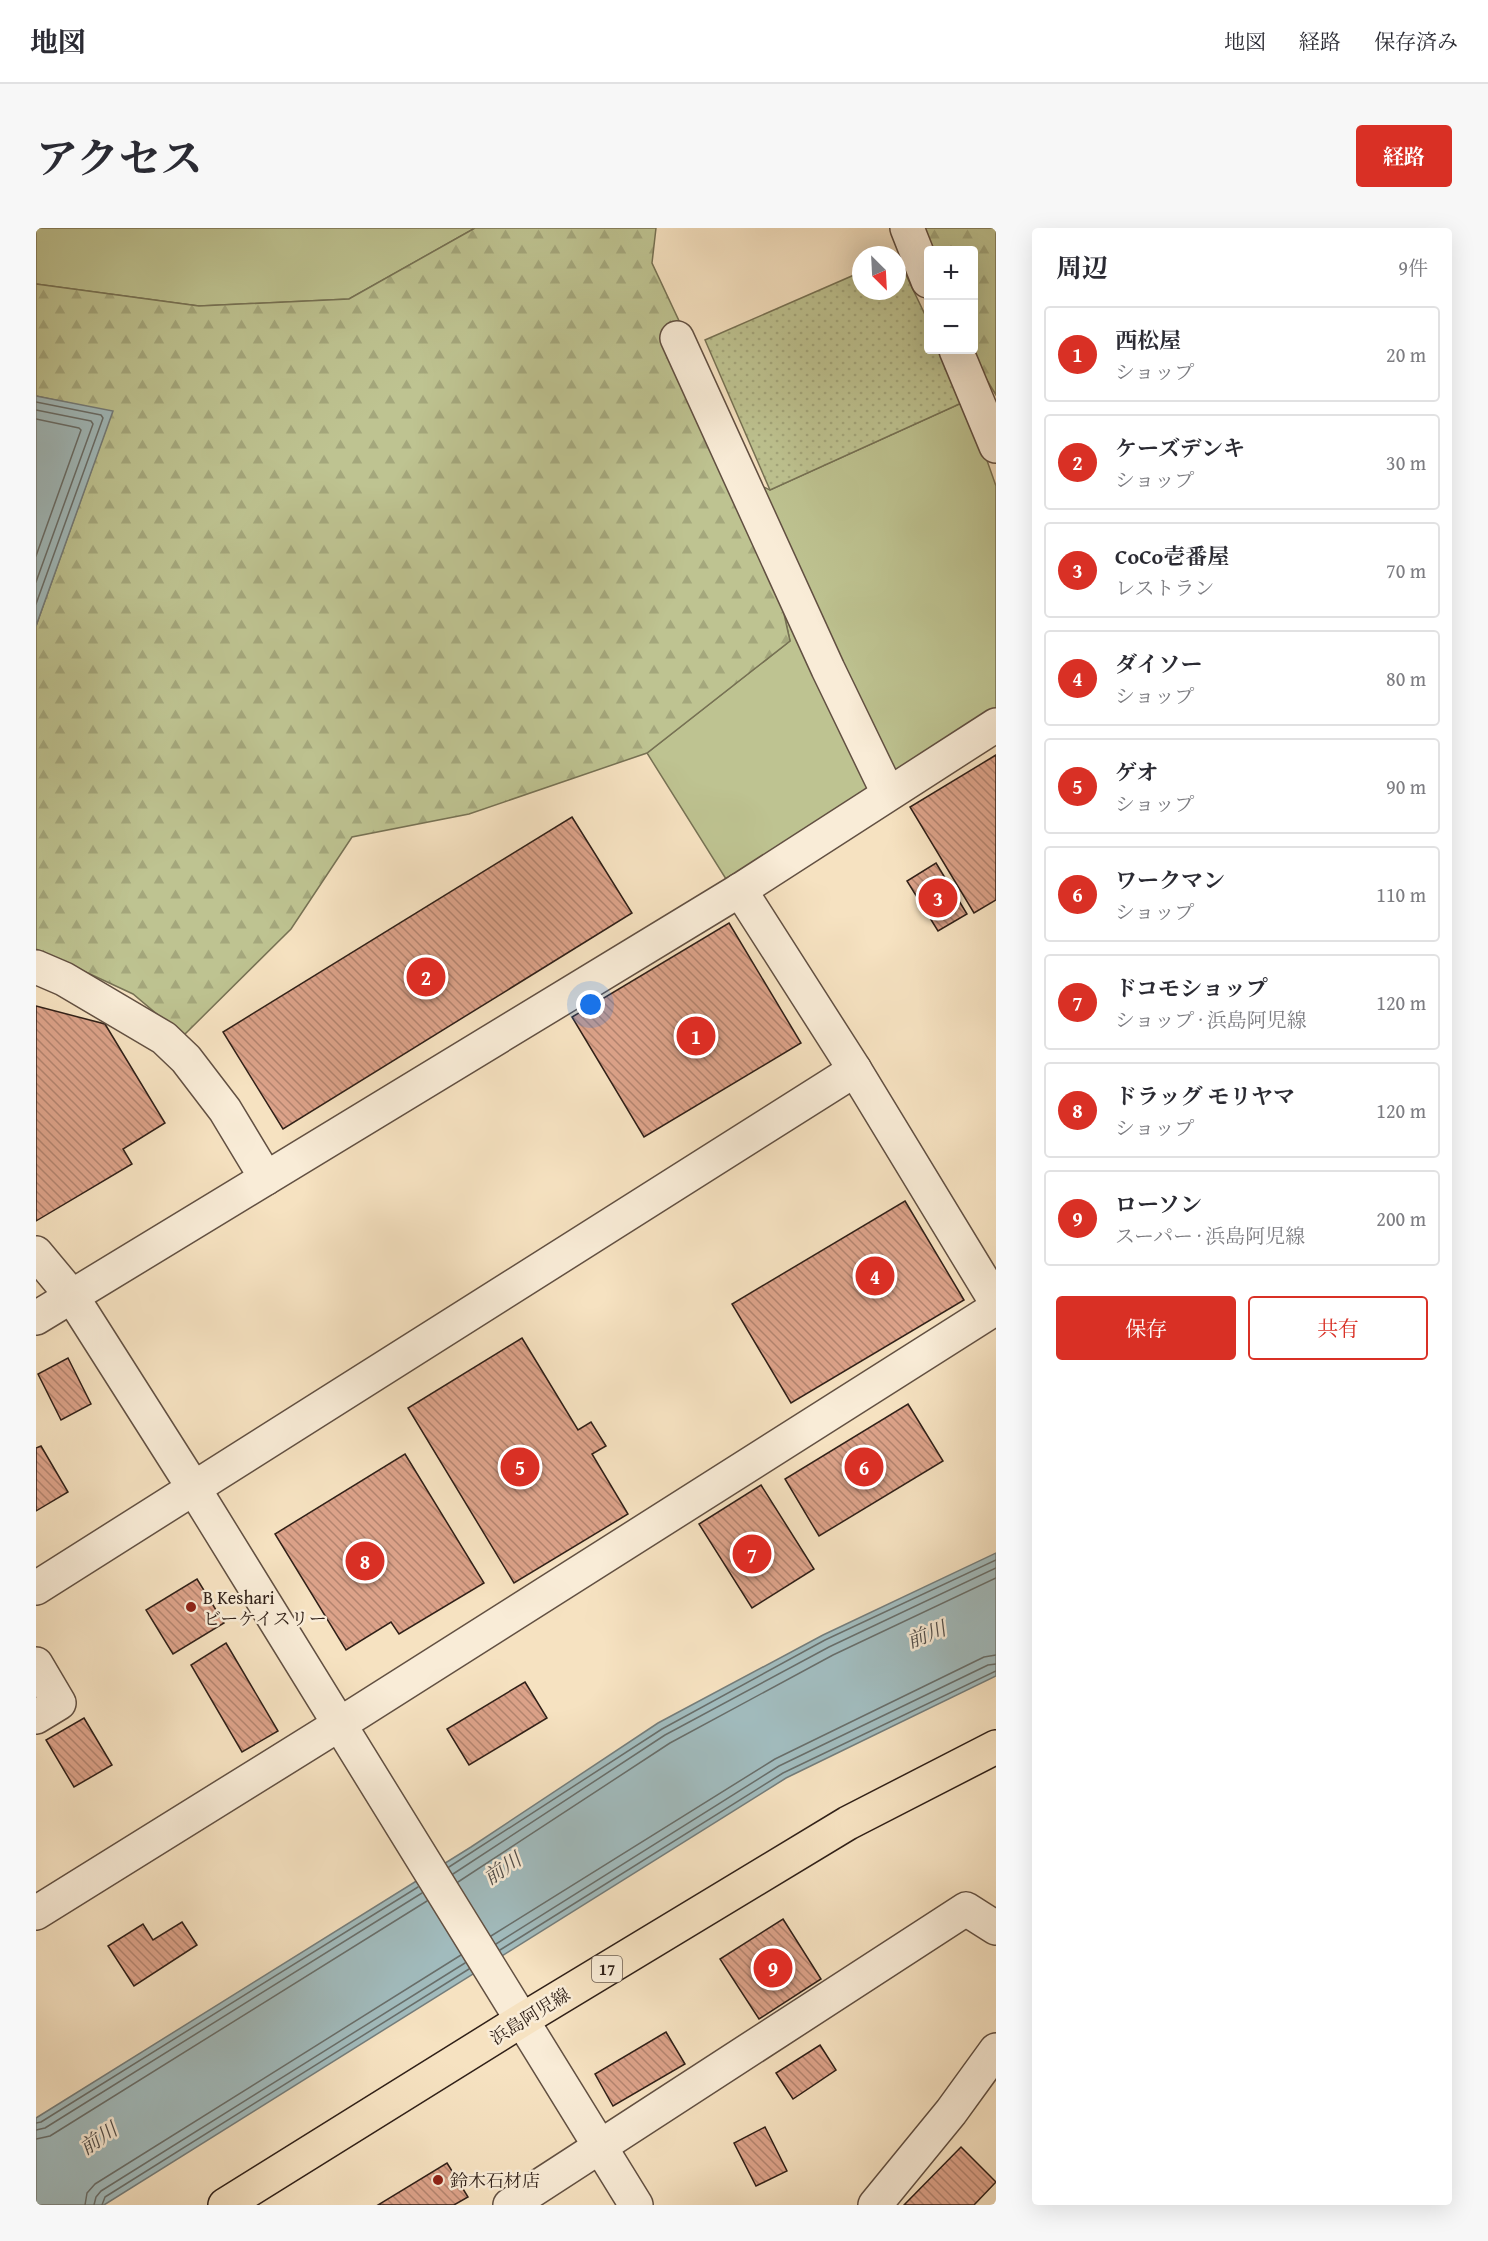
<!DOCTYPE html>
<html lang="ja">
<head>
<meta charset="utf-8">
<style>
  body { margin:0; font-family:"Gentium Book Plus","Noto Serif JP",serif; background:#f7f7f7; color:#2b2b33 }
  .controls { position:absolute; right:18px; top:18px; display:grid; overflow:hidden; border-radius:6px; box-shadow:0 6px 24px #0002 }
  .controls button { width:54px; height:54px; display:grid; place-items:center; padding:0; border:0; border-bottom:2px solid #e1e1e2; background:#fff; color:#2b2b33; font:30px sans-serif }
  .compass { position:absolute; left:816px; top:18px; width:54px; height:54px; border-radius:50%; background:#fff; box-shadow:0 6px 24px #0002; rotate:156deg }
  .you { position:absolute; left:555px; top:777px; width:21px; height:21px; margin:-15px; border:4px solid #fff; border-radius:50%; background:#1a73e8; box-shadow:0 0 0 9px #1a73e833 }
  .badge { display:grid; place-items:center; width:39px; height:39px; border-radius:50%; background:#d93025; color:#fff; font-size:20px; font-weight:700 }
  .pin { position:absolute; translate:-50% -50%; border:3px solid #fff; box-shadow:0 2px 6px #0006 }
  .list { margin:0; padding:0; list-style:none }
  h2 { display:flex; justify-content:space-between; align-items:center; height:78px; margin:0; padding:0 24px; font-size:26px }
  h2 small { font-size:20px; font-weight:400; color:#7c7c81 }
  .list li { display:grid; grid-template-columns:39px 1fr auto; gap:18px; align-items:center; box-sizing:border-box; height:96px; margin:0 12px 12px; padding:0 12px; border:2px solid #e1e1e2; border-radius:6px }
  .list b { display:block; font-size:22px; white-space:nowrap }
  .list p { margin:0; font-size:20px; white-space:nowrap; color:#7c7c81 }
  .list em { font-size:20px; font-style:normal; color:#7c7c81 }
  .actions { display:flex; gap:12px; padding:18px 24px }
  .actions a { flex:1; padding:14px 0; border:2px solid #d93025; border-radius:6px; text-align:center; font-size:21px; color:#d93025 }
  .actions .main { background:#d93025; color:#fff }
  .map { position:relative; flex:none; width:960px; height:1977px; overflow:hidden; border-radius:6px }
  header { display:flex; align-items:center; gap:36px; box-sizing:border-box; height:84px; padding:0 30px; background:#fff; border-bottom:2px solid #e1e1e2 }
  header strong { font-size:28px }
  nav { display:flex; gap:33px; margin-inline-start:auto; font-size:21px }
  .intro { display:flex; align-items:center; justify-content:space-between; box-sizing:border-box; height:144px; padding:0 36px }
  h1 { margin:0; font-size:42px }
  .button { padding:15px 27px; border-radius:6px; background:#d93025; color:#fff; font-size:21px; font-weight:700 }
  main { display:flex; gap:36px; padding:0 36px }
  aside { flex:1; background:#fff; border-radius:6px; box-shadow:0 6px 24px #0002 }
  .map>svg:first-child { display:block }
</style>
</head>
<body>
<header>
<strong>地図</strong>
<nav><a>地図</a><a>経路</a><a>保存済み</a></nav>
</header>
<div class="intro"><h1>アクセス</h1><a class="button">経路</a></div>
<main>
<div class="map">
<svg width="960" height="1977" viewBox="0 0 960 1977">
  <defs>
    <pattern id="forest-firs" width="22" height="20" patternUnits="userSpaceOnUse" patternTransform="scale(1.5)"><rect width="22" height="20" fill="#bec391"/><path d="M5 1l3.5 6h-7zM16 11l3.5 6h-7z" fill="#a4a77c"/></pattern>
    <pattern id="park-dots" width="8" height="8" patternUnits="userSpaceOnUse" patternTransform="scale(1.5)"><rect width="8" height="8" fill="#bec391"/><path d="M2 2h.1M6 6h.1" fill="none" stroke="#a4a77c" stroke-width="1.8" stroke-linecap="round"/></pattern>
    <pattern id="building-back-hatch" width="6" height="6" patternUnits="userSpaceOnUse" patternTransform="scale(1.5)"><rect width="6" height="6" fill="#dca289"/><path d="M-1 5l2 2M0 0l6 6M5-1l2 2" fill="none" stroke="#b3846f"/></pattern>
  </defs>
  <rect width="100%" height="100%" fill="#f6e2c1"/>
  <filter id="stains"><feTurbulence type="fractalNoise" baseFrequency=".00333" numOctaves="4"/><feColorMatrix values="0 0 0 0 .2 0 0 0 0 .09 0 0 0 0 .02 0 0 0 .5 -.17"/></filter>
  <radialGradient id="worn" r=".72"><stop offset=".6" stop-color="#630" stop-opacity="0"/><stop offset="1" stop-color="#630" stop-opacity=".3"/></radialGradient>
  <!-- grass -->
  <g fill="#bec391" stroke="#777254" stroke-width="1.5">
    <polygon points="0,0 439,0 313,71 163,78 0,56"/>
    <polygon points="930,173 960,258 960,489 690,651 611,525 754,413 719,255 734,262"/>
  </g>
  <!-- forest -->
  <g fill="url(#forest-firs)" stroke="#777254" stroke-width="1.5">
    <polygon points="439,0 620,0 616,35 719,255 754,413 611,525 433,586 316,609 255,701 147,808 97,766 0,721 0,398 76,184 0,168 0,56 163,78 313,71"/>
    <polygon points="888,0 960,0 960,167 935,126 938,122 938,22 896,22"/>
  </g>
  <!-- park -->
  <polygon fill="url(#park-dots)" stroke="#777254" stroke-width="1.5" points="861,28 892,93 892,122 906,122 930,173 734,262 669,112 825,44 825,63 861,63"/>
  <!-- water -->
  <g fill="#a1bbbd" stroke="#747d7b" stroke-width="1.5">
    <polygon points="0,168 77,183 0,398"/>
    <polygon points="960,1325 960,1448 750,1550 68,1977 0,1977 0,1890 435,1619 622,1495 787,1407"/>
  </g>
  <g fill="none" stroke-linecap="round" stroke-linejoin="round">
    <!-- shore -->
    <g stroke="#686e6a" stroke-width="1.5">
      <polyline points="0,174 65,187 67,190 0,376"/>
      <polyline points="0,182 55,193 57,196 0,354"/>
      <polyline points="0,191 43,200 45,202 0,328"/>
      <polyline points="413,1639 626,1501 789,1412 960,1332"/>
      <polyline points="417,1646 629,1507 793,1419 960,1340"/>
      <polyline points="422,1654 634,1515 797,1427 960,1350"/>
      <polyline points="455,1708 739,1531 948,1429 960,1427"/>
      <polyline points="460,1716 743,1538 952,1437 960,1436"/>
      <polyline points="464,1722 747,1545 960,1443"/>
      <polyline points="0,1895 5,1894 382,1659"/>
      <polyline points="0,1902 9,1900 386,1665"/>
      <polyline points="0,1911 14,1908 391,1673"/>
      <polyline points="49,1977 51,1965 59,1956 425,1727"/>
      <polyline points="58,1977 60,1969 65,1963 429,1735"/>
      <polyline points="66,1977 69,1969 433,1741"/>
    </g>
  </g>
  <!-- building -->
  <g fill="url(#building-back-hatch)" stroke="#302018" stroke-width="1.5">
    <polygon points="960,527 960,672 938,685 874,579"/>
    <polygon points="536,589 596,685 247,901 187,804"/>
    <polygon points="900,635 931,686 902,703 871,653"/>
    <polygon points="693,695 765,815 608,909 536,789"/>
    <polygon points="0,778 69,796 129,895 87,921 96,936 0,993"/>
    <polygon points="869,973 928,1072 755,1175 696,1076"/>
    <polygon points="486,1110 542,1202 555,1194 570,1218 556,1226 592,1286 478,1355 372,1180"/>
    <polygon points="32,1130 55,1176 25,1192 2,1146"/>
    <polygon points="872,1176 907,1233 783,1308 749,1251"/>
    <polygon points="5,1218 32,1264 0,1283 0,1220"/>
    <polygon points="369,1226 448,1355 363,1406 355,1394 310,1422 239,1306"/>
    <polygon points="725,1257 778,1341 716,1380 663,1296"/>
    <polygon points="161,1351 188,1395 137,1426 110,1382"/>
    <polygon points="190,1415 242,1503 206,1524 155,1437"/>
    <polygon points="489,1454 511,1490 433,1537 411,1501"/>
    <polygon points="48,1490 76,1537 38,1559 10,1512"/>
    <polygon points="747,1691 785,1751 723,1791 684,1731"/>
    <polygon points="146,1694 161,1717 98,1758 72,1718 107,1696 117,1712"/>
    <polygon points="630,1804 649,1836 577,1878 559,1846"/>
    <polygon points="784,1817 800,1842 757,1871 740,1845"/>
    <polygon points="729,1899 751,1943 720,1958 698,1915"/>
    <polygon points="925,1919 960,1954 938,1977 868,1977"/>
    <polygon points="411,1935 432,1969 418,1977 342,1977"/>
  </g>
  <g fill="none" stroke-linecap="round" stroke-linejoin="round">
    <!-- minor casing -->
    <g stroke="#625042" stroke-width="36">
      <g id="minor">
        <polyline points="871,0 892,53"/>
        <polyline points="641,110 792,441 852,565"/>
        <polyline points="920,122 960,218"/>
        <polyline points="704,662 819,842 960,1074"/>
        <polyline points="0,739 28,751 128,810 150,831 189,882 230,950"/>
        <polyline points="0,1025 35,1067 157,1259 600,1977"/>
        <polyline points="0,1090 704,662 960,497"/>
        <polyline points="0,1360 819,842"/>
        <polyline points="0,1436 23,1475 0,1489"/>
        <polyline points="0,1685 323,1484 960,1080"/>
        <polyline points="474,1977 930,1681 960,1700"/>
        <polyline points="839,1977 915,1884 960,1822"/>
      </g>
    </g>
    <!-- major casing -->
    <g stroke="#302018" stroke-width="36">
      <polyline id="major" points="189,1977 486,1792 812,1595 960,1519"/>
    </g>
    <!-- minor -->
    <use href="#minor" stroke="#f9ecd7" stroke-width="33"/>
    <!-- major -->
    <use href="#major" stroke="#f6e2c1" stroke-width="33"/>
  </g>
  <!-- markers -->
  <g fill="#8f2418" stroke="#f9ecd7" stroke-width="2">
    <circle cx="155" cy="1379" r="6"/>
    <circle cx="402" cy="1952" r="6"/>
  </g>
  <g text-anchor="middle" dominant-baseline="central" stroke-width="5" stroke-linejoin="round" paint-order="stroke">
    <!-- shield labels -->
    <rect fill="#f9ecd7" stroke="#6c5d51" stroke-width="1.5" x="556" y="1728" width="30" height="26" rx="4.5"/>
    <g font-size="16" font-weight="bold" fill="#302018">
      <text x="571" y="1741">17</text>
    </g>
    <!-- poi labels -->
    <g font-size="18" fill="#302018" stroke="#f9ecd7" text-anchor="start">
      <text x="167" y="1369">B Keshari<tspan x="167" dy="21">ビーケイスリー</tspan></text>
      <text x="414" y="1952">鈴木石材店</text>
    </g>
    <!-- street labels -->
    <g font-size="18" fill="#302018" stroke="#f9ecd7">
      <text transform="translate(494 1788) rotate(-32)">浜島阿児線</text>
    </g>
    <!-- water labels -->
    <g font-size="20" font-style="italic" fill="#524e4a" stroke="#f9ecd7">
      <text transform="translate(890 1406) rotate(-21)">前川</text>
      <text transform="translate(466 1640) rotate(-34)">前川</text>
      <text transform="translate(62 1910) rotate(-34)">前川</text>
    </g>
  </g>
  <rect width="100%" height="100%" filter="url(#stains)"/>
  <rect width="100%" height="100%" fill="url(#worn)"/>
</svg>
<div class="controls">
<button>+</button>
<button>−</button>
</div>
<svg class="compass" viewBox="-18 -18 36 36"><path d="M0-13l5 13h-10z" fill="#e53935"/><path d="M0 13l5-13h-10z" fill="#7c7c81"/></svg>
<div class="you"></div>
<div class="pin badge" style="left:660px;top:808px">1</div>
<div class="pin badge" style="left:390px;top:749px">2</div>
<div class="pin badge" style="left:902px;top:670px">3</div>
<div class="pin badge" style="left:839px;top:1048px">4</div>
<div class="pin badge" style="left:484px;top:1239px">5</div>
<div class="pin badge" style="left:828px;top:1239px">6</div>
<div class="pin badge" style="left:716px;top:1326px">7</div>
<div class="pin badge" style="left:329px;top:1333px">8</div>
<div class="pin badge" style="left:737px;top:1740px">9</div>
</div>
<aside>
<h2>周辺<small>9件</small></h2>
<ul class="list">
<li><span class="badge">1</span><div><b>西松屋</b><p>ショップ</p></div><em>20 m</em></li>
<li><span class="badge">2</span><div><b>ケーズデンキ</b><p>ショップ</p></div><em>30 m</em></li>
<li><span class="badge">3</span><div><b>CoCo壱番屋</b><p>レストラン</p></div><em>70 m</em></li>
<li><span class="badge">4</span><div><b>ダイソー</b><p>ショップ</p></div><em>80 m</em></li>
<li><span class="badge">5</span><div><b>ゲオ</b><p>ショップ</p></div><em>90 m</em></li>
<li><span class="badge">6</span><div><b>ワークマン</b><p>ショップ</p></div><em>110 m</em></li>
<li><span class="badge">7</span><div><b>ドコモショップ</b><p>ショップ · 浜島阿児線</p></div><em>120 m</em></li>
<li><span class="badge">8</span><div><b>ドラッグ モリヤマ</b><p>ショップ</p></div><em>120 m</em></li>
<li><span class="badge">9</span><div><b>ローソン</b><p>スーパー · 浜島阿児線</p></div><em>200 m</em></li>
</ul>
<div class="actions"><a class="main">保存</a><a>共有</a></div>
</aside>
</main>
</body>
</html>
